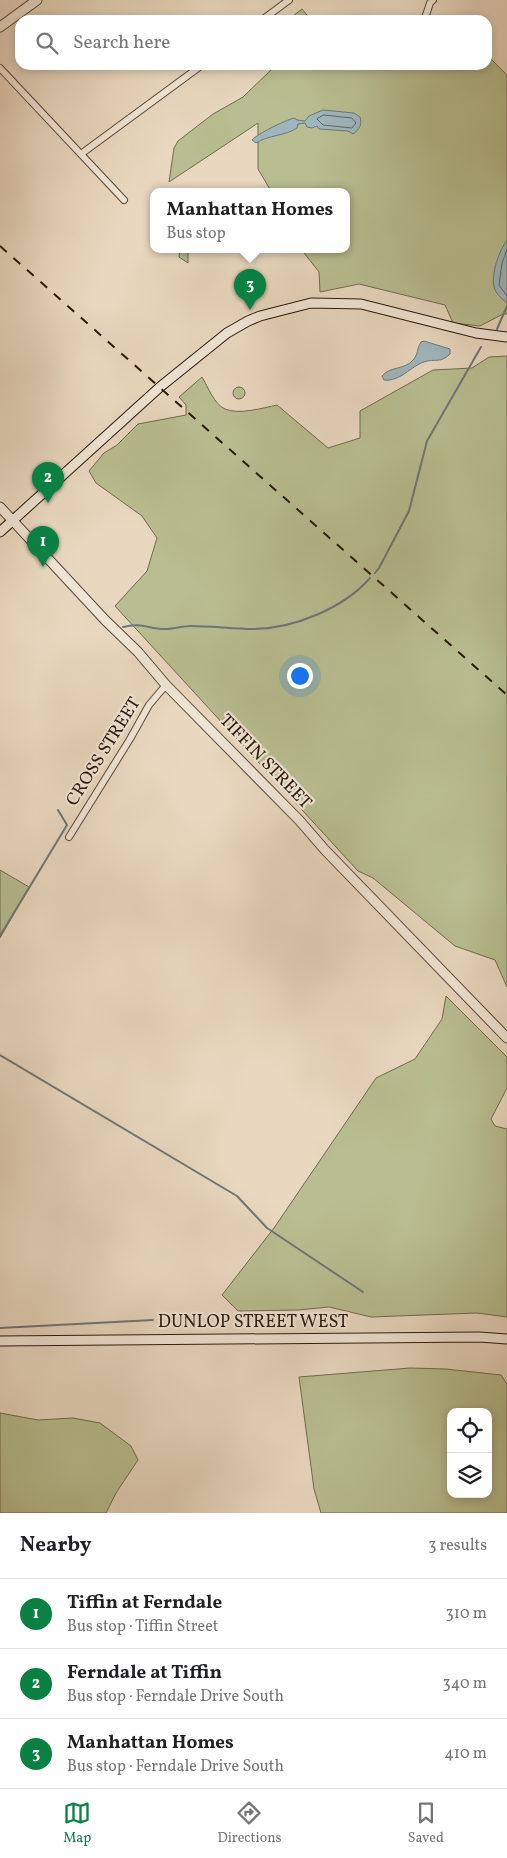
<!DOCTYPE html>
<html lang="en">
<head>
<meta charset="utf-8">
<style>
  body { margin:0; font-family:Vollkorn,serif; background:#f2f2f2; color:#202124 }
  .controls { position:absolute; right:15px; bottom:15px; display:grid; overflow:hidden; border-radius:10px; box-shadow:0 2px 8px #0003 }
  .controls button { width:45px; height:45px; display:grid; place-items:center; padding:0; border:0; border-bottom:1px solid #e0e0e0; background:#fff; color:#202124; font:25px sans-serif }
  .you { position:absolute; left:299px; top:675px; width:18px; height:18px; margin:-12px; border:4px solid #fff; border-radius:50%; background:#1a73e8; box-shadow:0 0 0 8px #1a73e833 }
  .badge { display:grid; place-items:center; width:32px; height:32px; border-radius:50%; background:#0b8043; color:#fff; font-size:16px; font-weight:700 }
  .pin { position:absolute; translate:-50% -41px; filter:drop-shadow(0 1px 2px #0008) }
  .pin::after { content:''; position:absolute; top:26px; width:18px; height:15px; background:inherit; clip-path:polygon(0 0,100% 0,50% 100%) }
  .popup { position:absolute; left:150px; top:188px; width:200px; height:65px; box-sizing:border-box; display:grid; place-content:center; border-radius:10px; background:#fff; filter:drop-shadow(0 1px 4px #0005); font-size:16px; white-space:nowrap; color:#757577 }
  .popup b { font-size:19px; color:#202124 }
  .popup::after { content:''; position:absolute; left:50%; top:100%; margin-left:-10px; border:10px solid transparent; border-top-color:#fff }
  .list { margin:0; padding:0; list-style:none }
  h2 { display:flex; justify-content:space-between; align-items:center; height:65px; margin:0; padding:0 20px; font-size:21px }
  h2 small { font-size:16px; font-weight:400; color:#757577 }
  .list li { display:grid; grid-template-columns:32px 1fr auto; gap:15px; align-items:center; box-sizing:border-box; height:70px; padding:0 20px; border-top:1px solid #e0e0e0 }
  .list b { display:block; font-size:19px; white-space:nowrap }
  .list p { margin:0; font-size:16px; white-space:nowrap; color:#757577 }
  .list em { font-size:16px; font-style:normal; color:#757577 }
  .icon { flex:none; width:28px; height:28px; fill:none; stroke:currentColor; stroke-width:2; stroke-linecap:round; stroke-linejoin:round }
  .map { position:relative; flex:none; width:507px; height:1513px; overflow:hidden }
  .search { position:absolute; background:#fff; box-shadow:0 2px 8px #0003; left:15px; right:15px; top:15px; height:55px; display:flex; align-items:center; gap:12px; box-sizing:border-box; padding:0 18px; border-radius:15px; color:#757577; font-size:19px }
  .sheet { height:275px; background:#fff }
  nav { display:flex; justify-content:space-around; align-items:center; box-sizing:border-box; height:70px; border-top:1px solid #e0e0e0; background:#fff; font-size:14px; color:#757577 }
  nav a { display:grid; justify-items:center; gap:2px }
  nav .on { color:#0b8043 }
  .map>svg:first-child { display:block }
</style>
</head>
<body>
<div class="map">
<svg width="507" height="1513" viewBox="0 0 507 1513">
  <rect width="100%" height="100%" fill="#e9d8c0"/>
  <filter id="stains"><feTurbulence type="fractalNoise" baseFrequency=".004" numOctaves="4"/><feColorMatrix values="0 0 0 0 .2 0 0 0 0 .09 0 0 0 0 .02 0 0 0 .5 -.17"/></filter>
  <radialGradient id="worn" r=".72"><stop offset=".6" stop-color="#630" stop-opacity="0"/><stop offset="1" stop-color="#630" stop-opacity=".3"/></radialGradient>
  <!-- green -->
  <g fill="#b8be91" stroke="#706a4e" fill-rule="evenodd">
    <polygon points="302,9 311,20 288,20"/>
    <polygon points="487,55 507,75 507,314 503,314 480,326 453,323 445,305 359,284 320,292 319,272 301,249 346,249 346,191 271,191 258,169 258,123 169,182 174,148 178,141 213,114 243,97 273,68 270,65 487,65"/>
    <polygon points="180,249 188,249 188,263 179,257"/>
    <path d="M 507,356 L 507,987 L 495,960 L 455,946 L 373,878 L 358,871 L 115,606 L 147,571 L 157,538 L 142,516 L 96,483 L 89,471 L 104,453 L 117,445 L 138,424 L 186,415 L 186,405 L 179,397 L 202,377 C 208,387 214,404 225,409 C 239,415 263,408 277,405 L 328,448 L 360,438 L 360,411 L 433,370 L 472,368 L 489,357 Z"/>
    <circle cx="239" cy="393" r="6"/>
    <polygon points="0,870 29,887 0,938"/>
    <polygon points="446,996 507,1057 507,1088 491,1119 495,1126 507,1129 507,1317 477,1313 371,1317 329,1307 298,1310 238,1311 222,1295 274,1228 376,1078 415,1059 442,1019"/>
    <path d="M 410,1368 L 446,1369 L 501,1375 L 507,1384 L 507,1513 L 321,1513 L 314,1489 L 299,1377 ZM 451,1412 L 488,1412 L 488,1494 L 451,1494 Z"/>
    <polygon points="0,1413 38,1420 73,1418 100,1423 131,1446 138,1460 116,1493 106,1513 0,1513"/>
  </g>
  <!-- water -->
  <g fill="#9eb6be" stroke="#6e7677">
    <path d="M 323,110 L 354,113 L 360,117 C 362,125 360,129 353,134 L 348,131 L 319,129 L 317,126 L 312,128 L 307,127 L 305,123 L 298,124 L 297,128 C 285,136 268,135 256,143 L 252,140 C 257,134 286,120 294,118 L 297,120 L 305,121 L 309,116 Z"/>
    <path d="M 507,240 L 507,303 C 502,299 496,294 494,287 C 491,273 499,251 507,240 Z"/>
    <path d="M 424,341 L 450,349 L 450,354 C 440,364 435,358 424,362 C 411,366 400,382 384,380 L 382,376 C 390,366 405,370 413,360 C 418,355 417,348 421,342 Z"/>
  </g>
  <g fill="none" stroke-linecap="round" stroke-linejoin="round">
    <!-- shore -->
    <g stroke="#626665" stroke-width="1">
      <polygon points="324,115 352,118 356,123 352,128 323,125 317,119"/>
      <polyline points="507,249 502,263 499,285 507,296"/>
    </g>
    <!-- stream -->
    <g stroke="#6e7677" stroke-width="2">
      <polyline points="497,329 507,306"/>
      <polyline points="375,573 379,568 409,511 427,441 481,347"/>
      <path d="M 123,627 C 142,622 148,629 165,629 C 174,629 182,626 191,626 C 212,626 233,629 253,629 C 293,629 344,608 370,578"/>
      <polyline points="0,936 67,825 58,810"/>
      <polyline points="0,1055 237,1196 267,1228 363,1292"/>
      <polyline points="0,1328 153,1320"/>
    </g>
    <!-- minor casing -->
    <g stroke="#584739" stroke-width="8">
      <g id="minor">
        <polyline points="426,15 430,3 433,0"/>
        <polyline points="262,20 289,0"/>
        <polyline points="0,68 124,200"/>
        <polyline points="81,154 202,65"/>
        <polyline points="69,837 130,739 149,705 166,685"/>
      </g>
    </g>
    <!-- tertiary casing -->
    <g stroke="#584739" stroke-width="11">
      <g id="tertiary">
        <polyline points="0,27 37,0"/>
        <polyline points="0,507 105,620 138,652 166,685 299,820 325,850 507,1038"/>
      </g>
    </g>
    <!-- secondary casing -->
    <g stroke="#27170c" stroke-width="11">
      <g id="secondary">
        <polyline points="0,532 160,387 227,333 248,321 260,316 311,303 361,304 476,333 507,337"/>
        <polyline points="0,1341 479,1337 507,1339"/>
      </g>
    </g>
    <!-- minor -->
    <use href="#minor" stroke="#f1e6d6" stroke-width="6"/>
    <!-- tertiary -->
    <use href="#tertiary" stroke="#f1e6d6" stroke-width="9"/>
    <!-- secondary -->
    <use href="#secondary" stroke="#f1e6d6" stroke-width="9"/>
    <!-- rail -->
    <polyline stroke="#27170c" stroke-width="2" stroke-dasharray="9 9" stroke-linecap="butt" points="0,246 507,695"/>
  </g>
  <g text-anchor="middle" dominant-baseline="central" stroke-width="4.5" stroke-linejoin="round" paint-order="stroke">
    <!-- street labels -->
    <g font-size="18" fill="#27170c" stroke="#f1e6d6">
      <text transform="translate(104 752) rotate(-58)">CROSS STREET</text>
      <text transform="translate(265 762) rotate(46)">TIFFIN STREET</text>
      <text x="253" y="1322">DUNLOP STREET WEST</text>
    </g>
  </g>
  <rect width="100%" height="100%" filter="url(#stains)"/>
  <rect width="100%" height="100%" fill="url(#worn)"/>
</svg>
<div class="controls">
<button><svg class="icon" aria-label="locate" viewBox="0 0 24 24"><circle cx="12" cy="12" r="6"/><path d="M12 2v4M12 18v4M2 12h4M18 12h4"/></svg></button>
<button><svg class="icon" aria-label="layers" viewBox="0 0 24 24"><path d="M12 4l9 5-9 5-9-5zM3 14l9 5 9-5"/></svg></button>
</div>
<div class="you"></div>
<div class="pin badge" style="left:43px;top:567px">1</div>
<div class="pin badge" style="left:48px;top:503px">2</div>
<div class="pin badge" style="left:250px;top:310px">3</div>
<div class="popup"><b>Manhattan Homes</b>Bus stop</div>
<div class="search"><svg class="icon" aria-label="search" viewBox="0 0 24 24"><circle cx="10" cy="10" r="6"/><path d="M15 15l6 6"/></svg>Search here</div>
</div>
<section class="sheet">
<h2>Nearby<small>3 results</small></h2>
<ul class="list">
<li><span class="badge">1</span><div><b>Tiffin at Ferndale</b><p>Bus stop · Tiffin Street</p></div><em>310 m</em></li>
<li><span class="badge">2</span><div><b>Ferndale at Tiffin</b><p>Bus stop · Ferndale Drive South</p></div><em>340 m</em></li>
<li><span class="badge">3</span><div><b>Manhattan Homes</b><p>Bus stop · Ferndale Drive South</p></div><em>410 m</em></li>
</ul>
</section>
<nav>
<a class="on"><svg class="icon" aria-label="map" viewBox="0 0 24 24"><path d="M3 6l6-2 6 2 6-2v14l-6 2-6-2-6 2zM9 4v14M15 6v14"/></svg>Map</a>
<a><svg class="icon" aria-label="directions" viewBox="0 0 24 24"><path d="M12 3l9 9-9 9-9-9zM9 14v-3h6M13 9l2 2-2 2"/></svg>Directions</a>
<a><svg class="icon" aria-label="saved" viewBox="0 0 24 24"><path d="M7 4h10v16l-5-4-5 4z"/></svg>Saved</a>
</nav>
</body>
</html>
